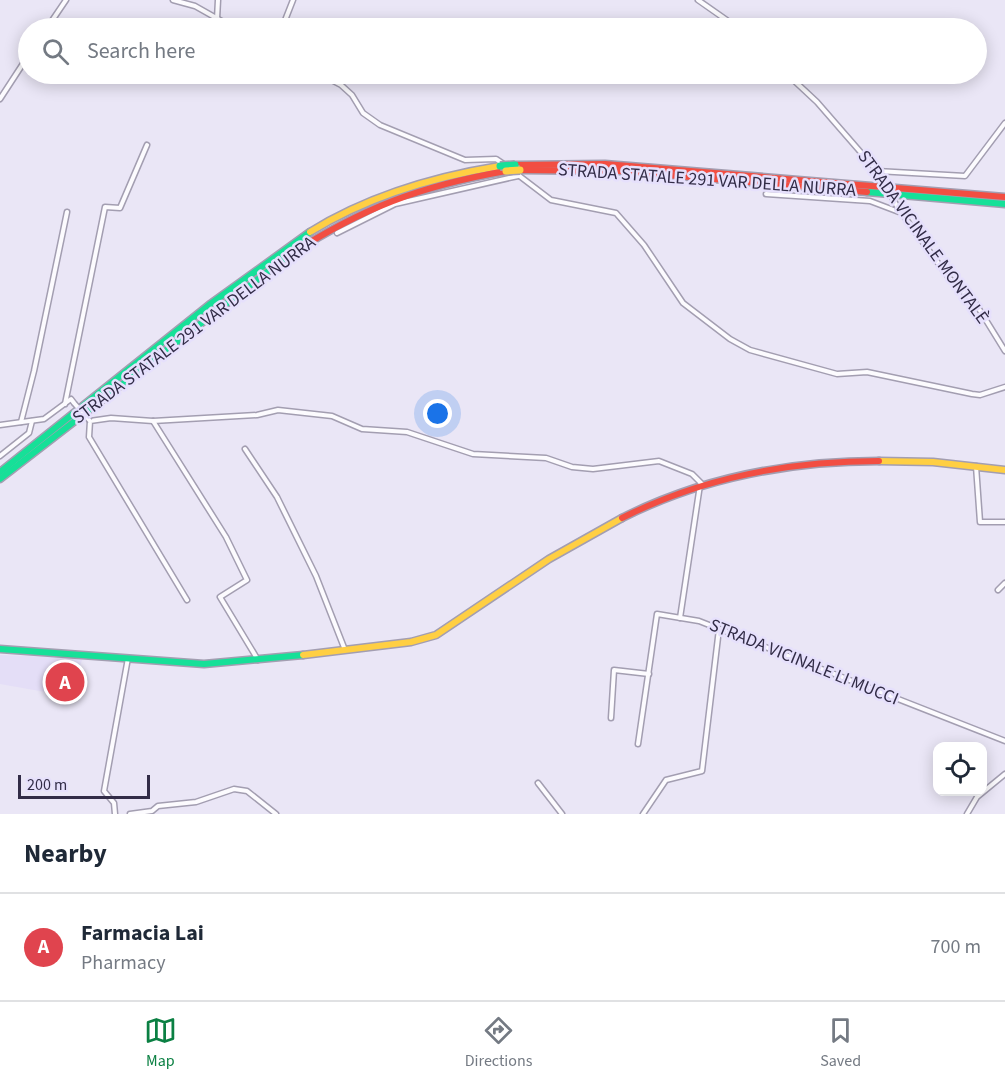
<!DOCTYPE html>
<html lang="en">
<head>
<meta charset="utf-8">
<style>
  body { margin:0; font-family:"Source Sans 3",sans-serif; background:#f6f6f7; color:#1f2937 }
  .controls { position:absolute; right:18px; bottom:18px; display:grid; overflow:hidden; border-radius:12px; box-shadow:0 3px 15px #0003 }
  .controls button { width:54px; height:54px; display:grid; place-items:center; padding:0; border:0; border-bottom:2px solid #e0e1e3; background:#fff; color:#1f2937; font:30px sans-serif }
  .scale { position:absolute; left:18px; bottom:15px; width:132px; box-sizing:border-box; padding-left:6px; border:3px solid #322c47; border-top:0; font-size:16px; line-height:21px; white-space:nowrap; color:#322c47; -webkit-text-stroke:4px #e6e0fc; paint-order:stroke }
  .you { position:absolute; left:438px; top:414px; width:21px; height:21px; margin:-15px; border:4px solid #fff; border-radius:50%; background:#1a73e8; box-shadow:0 0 0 9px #1a73e833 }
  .badge { display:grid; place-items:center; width:39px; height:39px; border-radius:50%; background:#0b8043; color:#fff; font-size:20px; font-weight:700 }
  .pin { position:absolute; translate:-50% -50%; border:3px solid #fff; box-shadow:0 2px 6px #0006 }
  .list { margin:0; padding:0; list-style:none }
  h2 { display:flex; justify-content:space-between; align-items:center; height:78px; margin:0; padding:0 24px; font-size:26px }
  h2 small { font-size:20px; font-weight:400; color:#747a83 }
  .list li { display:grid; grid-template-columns:39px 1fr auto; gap:18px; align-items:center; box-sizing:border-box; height:108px; padding:0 24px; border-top:2px solid #e0e1e3 }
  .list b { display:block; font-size:22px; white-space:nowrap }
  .list p { margin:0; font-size:20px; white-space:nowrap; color:#747a83 }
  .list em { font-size:20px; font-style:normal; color:#747a83 }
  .icon { flex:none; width:33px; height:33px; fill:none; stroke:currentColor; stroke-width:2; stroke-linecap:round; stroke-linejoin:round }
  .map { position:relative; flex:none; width:1005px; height:814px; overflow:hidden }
  .search { position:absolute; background:#fff; box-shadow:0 3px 15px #0003; left:18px; right:18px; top:18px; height:66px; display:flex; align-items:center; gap:15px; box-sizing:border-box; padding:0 21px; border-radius:33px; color:#747a83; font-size:22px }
  .sheet { height:186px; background:#fff }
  nav { display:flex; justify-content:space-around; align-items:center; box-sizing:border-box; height:84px; border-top:2px solid #e0e1e3; background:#fff; font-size:16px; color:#747a83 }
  nav a { display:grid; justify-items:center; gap:3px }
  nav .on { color:#0b8043 }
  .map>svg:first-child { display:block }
</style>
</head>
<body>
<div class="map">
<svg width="1005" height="814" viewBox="0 0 1005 814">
  <rect width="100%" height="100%" fill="#eae6f6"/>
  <!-- built -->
  <polygon fill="#e4def7" points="0,655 83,658 68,696 0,684"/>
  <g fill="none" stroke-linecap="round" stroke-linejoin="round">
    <!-- street casing -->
    <g stroke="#a39eb1" stroke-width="7">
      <g id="street">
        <polyline points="173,0 195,6 234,28"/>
        <polyline points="698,0 738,28"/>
        <polyline points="217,19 218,0"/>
        <polyline points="47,28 66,0"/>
        <polyline points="282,28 293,0"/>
        <polyline points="320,74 341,85 352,95 363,113 380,125 465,160 496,159 505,165"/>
        <polyline points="787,74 817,102 877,171"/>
        <polyline points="0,99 28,56"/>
        <polyline points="513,171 551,200 616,213 644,245 683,303 730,339 750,350 837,374 867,372 972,394 980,395 1005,387"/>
        <polyline points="877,171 965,176 1005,123"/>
        <polyline points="766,194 870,201 899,212"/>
        <polyline points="898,208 949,278 976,304 1005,351"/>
        <polyline points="337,233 395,204 518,176"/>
        <polyline points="65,404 105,207 120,208 147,145"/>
        <polyline points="153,421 226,537 247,580 220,597 258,660"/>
        <polyline points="21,422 34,371 67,212"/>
        <polyline points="0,425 44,419 71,399 74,403"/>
        <polyline points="245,449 277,497 316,576 345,650"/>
        <polyline points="0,456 29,433 32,421"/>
        <polyline points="976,466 980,522 1005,522"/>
        <polyline points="998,590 1005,583"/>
        <polyline points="187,600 89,437 90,421 111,418 153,421 257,415 278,410 332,416 362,429 407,432 473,454 546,458 572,467 593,469 659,461 692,474 702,484"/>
        <polyline points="680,618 700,485"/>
        <polyline points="611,718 614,670 649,674"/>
        <polyline points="638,744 657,614 699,621 1005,741"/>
        <polyline points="538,783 562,814"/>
        <polyline points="115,814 114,803 104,791 128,658"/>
        <polyline points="130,814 152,811 158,806 196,802 234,789 247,791 276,814"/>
        <polyline points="643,814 666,780 702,771 719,629"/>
        <polyline points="967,814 977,797 1005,774"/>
      </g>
    </g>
    <!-- fast casing -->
    <g stroke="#a39eb1" stroke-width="9">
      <g id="fast">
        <polyline points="867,192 1005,204"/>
        <polyline points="0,472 209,305 310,232"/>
        <polyline points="0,479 288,256"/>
        <polyline points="0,649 204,664 303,655"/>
      </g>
    </g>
    <!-- slow casing -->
    <g stroke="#a39eb1" stroke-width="9">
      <g id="slow">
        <path d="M 310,232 C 368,196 432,177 500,166"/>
        <polyline points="879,461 933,462 1005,470"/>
        <polyline points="303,655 411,642 436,635 549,559 622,518"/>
      </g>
    </g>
    <!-- jam casing -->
    <g stroke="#a39eb1" stroke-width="9">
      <g id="jam">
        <polyline points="515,165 605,164 1005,197"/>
        <polyline points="520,170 620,171 867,192"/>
        <path d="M 288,256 C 362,208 420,186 506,171"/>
        <path d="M 622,518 C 703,477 789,461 879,461"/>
      </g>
    </g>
    <!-- street -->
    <use href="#street" stroke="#fcfbfe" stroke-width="4"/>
    <!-- fast -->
    <use href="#fast" stroke="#16e098" stroke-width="6"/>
    <!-- slow -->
    <use href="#slow" stroke="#ffcf43" stroke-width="6"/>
    <!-- jam -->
    <use href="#jam" stroke="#f24e42" stroke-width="6"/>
    <!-- street-bridge casing -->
    <g stroke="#a39eb1" stroke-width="7" stroke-linecap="butt">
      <g id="street-bridge">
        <polyline points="879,174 898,208"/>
        <polyline points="74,403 90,421"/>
      </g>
    </g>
    <!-- fast-bridge casing -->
    <g stroke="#a39eb1" stroke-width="10" stroke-linecap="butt">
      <polyline id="fast-bridge" points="500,166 515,165"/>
    </g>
    <!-- slow-bridge casing -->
    <g stroke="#a39eb1" stroke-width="10" stroke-linecap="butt">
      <polyline id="slow-bridge" points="506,171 520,170"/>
    </g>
    <!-- street-bridge -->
    <use href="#street-bridge" stroke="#fcfbfe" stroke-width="4"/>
    <!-- fast-bridge -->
    <use href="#fast-bridge" stroke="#16e098" stroke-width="7"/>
    <!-- slow-bridge -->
    <use href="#slow-bridge" stroke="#ffcf43" stroke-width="7"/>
  </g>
  <g text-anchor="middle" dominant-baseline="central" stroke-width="5" stroke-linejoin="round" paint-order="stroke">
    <!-- street labels -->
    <g font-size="18" fill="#322c47" stroke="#e6e0fc">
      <text transform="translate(707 180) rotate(4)">STRADA STATALE 291 VAR DELLA NURRA</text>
      <text transform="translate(923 237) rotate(54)">STRADA VICINALE MONTALÈ</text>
      <text transform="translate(194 330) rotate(-37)">STRADA STATALE 291 VAR DELLA NURRA</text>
      <text transform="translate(804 662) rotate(22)">STRADA VICINALE LI MUCCI</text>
    </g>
  </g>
</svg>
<div class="controls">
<button><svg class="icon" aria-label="locate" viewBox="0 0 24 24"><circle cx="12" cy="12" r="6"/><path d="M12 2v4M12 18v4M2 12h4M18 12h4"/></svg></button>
</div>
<div class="scale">200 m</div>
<div class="you"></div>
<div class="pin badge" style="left:65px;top:682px;background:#e0444e">A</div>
<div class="search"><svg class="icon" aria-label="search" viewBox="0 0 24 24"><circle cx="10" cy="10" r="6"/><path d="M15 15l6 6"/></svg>Search here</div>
</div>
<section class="sheet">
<h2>Nearby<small></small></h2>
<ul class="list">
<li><span class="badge" style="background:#e0444e">A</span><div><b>Farmacia Lai</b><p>Pharmacy</p></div><em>700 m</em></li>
</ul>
</section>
<nav>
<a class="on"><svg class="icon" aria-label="map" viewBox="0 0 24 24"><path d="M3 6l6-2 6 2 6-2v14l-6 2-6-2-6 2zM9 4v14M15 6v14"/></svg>Map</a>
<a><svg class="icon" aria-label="directions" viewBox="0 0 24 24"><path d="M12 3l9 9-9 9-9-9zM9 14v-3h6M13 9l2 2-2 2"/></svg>Directions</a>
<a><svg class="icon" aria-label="saved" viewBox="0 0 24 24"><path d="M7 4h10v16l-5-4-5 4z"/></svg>Saved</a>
</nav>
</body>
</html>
